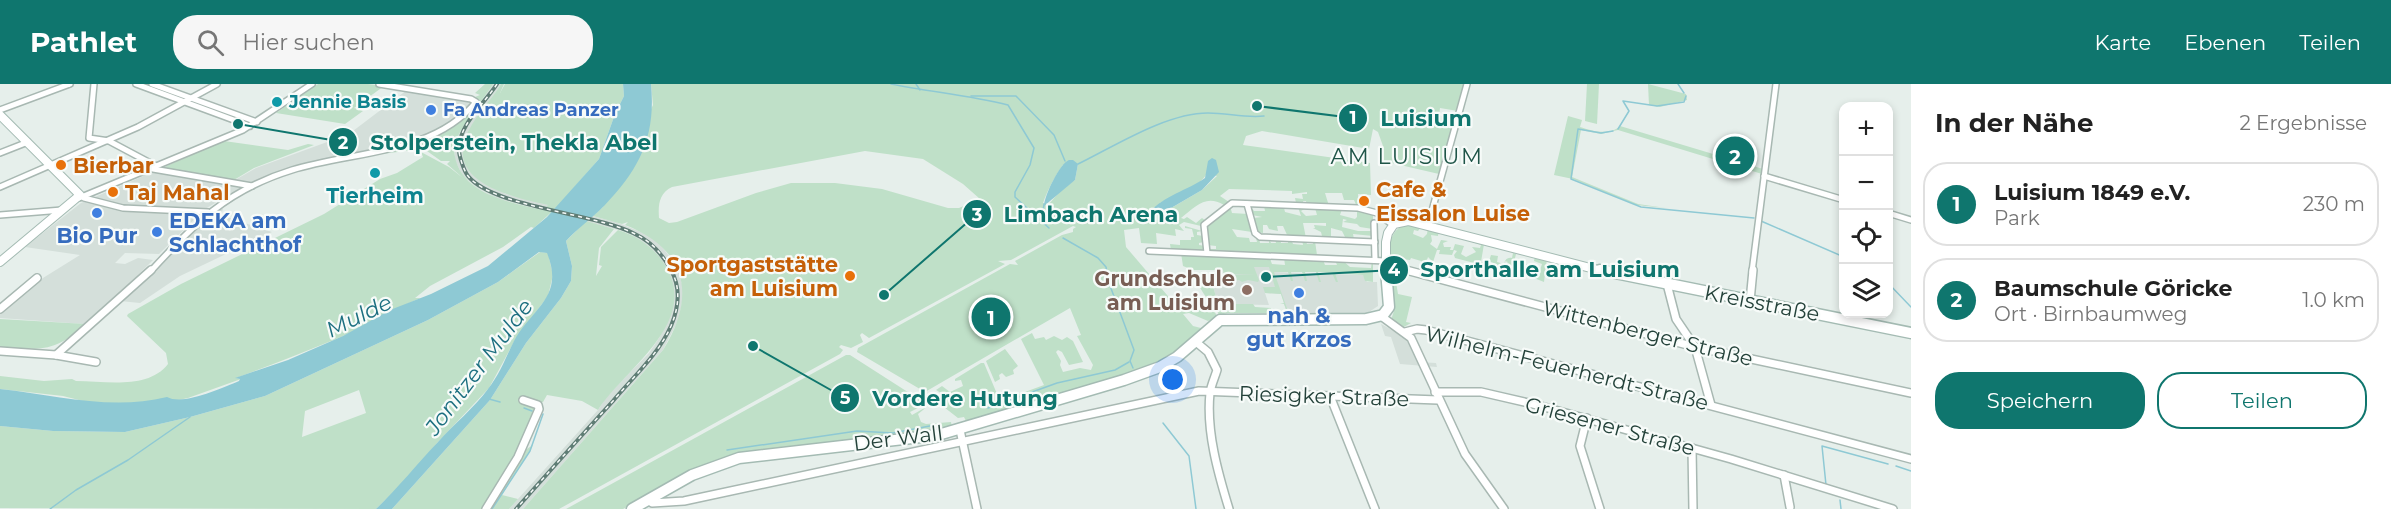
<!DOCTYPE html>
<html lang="de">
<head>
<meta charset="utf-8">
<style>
  body { margin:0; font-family:Montserrat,sans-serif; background:#f6f6f6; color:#222 }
  .controls { position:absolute; right:18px; top:18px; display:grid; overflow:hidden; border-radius:12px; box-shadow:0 3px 9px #0003 }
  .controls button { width:54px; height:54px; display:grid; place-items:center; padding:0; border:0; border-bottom:2px solid #e0e0e0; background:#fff; color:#222; font:30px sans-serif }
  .you { position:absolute; left:1173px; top:296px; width:21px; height:21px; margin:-15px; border:4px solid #fff; border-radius:50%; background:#1a73e8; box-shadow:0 0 0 9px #1a73e833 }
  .badge { display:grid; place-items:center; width:39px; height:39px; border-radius:50%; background:#0f766e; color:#fff; font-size:20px; font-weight:700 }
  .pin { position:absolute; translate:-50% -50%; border:3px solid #fff; box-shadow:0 2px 6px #0006 }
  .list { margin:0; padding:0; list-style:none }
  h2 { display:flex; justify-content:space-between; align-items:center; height:78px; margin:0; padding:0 24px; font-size:26px }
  h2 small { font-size:20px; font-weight:400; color:#767676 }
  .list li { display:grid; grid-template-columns:39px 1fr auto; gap:18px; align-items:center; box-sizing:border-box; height:84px; margin:0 12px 12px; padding:0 12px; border:2px solid #e0e0e0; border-radius:24px }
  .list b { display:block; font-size:22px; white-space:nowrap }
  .list p { margin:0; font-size:20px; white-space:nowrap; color:#767676 }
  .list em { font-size:20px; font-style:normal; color:#767676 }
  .actions { display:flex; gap:12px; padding:18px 24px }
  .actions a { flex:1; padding:14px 0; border:2px solid #0f766e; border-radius:24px; text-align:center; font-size:21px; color:#0f766e }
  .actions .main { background:#0f766e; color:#fff }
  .icon { flex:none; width:33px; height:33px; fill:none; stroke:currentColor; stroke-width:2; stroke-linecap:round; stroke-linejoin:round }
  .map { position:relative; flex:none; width:1911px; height:425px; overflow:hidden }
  header { display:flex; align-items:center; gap:36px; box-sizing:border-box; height:84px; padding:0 30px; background:#0f766e; color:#fff }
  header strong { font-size:28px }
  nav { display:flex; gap:33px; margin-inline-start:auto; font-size:21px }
  .search { width:420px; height:54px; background:#f6f6f6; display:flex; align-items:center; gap:15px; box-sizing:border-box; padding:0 21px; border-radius:24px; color:#767676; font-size:22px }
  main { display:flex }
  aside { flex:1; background:#fff }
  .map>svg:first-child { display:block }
</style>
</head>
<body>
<header>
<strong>Pathlet</strong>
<div class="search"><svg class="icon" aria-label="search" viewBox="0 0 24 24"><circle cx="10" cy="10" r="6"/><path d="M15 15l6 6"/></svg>Hier suchen</div>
<nav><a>Karte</a><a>Ebenen</a><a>Teilen</a></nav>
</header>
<main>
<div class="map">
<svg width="1911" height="425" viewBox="0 0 1911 425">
  <rect width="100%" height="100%" fill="#e6efeb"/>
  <!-- built -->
  <g fill="#d4dfda">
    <polygon points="493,0 501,0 466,53 478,95 506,110 616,138 646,150 659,159 677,182 684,207 679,235 663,266 523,425 509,425 598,326 606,313 649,269 659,254 667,238 667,185 650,163 626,148 498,115 477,104 463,92 454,75 456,54"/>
    <polygon points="407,6 471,16 473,19 462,32 441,45 416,55 303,80 253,99 235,96 256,84 349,50"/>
    <polygon points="155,87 241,101 239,105 205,125 159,170 125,169 115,179 125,180 138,174 153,176 115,214 113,214 84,240 0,234 0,230 43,194 80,171 25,163 81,119"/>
    <polygon points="218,124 223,125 221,131 272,148 180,192 140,219 120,217"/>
    <polygon points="1254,183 1273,183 1274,188 1363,191 1367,198 1377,198 1378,222 1366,230 1318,229 1288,232 1281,210 1265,209 1269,221 1218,220 1213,202 1224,201 1220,197 1219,194 1222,194 1220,186"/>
    <polygon points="1381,240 1405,253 1418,278 1436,279 1437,283 1400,280 1391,253 1385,252"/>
  </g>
  <!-- green -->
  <g fill="#bfe0c8" fill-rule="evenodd">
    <polygon points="318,0 368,0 384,2 354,24 363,27 345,40 276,29"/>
    <path d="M 485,0 L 493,0 C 480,21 461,39 454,63 L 449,64 L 454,65 C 456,109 508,118 543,126 L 548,121 C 518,114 449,101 465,55 C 472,35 490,18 501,0 L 504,0 L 500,9 L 505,0 L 623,0 L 624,12 L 615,30 L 599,75 L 557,123 L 534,144 L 531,143 L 503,163 L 430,202 L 415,214 L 421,214 C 393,225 368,241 341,253 C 306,267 272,281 236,294 L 241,295 L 188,314 L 174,317 L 162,315 L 154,318 L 123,321 L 91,319 L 63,312 L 0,305 L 0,292 L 44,297 L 72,295 L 76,297 C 105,297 148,306 168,280 L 166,269 L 127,232 L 128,230 L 181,200 L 324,130 L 380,95 L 397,89 L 423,73 L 421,68 L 449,83 L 463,94 L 447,80 L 450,77 L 441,77 L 427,67 L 434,65 L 432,61 L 414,66 L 365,72 C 406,61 448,49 480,20 L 475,13 L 480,11 L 475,9 Z"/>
    <path d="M 651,0 L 1465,0 L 1458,27 L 1440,24 L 1439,31 L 1455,37 L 1439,90 L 1383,77 L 1383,62 L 1378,48 L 1373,45 L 1369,65 L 1262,47 L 1246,52 L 1243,61 L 1370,79 L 1371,111 L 1358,110 L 1359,122 L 1367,122 L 1367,125 L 1357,123 L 1354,116 L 1344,116 L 1342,109 L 1325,109 L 1329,122 L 1316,119 L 1307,121 L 1306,117 L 1303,117 L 1304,121 L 1296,119 L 1295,114 L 1303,115 L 1302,110 L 1307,110 L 1307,108 L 1292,110 L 1292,107 L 1229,105 L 1220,112 L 1229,118 L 1224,121 C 1206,110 1196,122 1181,134 L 1184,135 L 1187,133 L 1196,139 L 1202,134 L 1206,137 L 1201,142 L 1184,138 L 1179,141 L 1184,147 L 1175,145 L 1176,152 L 1156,149 L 1157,160 L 1141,159 L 1139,144 L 1124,146 L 1126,163 L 1173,218 L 1204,219 L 1204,221 L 1198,224 L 1213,223 L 1217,233 L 1208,237 L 1189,229 L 1183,230 L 1193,242 L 1201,244 L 1189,259 L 1165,276 L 1129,290 L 966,337 L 964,333 L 958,334 L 940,320 L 949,314 L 936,306 L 942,302 L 950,308 L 963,302 L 961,296 L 955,297 L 955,295 L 981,279 L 984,279 L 1000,317 L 1044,301 L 1021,255 L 1032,249 L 1035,255 L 1044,253 L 1046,256 L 1054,252 L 1062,256 L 1067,253 L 1073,257 L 1083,278 L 1069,281 L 1062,268 L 1058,266 L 1056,268 L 1061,277 L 1060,281 L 1063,288 L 1080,284 L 1091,286 L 1093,281 L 1077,252 L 1081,251 L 1070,224 L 925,308 L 857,268 L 858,264 L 1010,180 L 1018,181 L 1015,177 L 1062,151 L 1073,148 L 1073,145 L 1076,143 L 1073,142 L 1011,176 L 998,177 L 1005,180 L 869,254 L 862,249 L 860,251 L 863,258 L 851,264 L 841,261 L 839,263 L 843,266 L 840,270 L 559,425 L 523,425 L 663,266 C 697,212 687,165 625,141 L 628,138 L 622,140 L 593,132 L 603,123 L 653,21 ZM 865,67 L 923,75 L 963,100 L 980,115 L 959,124 L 948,124 L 882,105 L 835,99 L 791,99 L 756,109 L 677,138 L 669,139 L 659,134 C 658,121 659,109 672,103 ZM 1078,80 L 1075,96 L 1061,106 L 1049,120 L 1043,119 C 1048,105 1055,92 1063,81 ZM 1207,89 L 1217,92 L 1202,106 L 1173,123 L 1160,119 C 1175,111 1199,105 1207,89 Z"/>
    <polygon points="1587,0 1599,0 1597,40 1585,37"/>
    <polygon points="1648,0 1686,10 1687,16 1660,23 1649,21"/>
    <path d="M 1568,32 L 1582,36 L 1580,43 C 1592,47 1610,52 1620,42 L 1763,85 L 1762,90 L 1618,46 L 1601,50 L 1581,46 L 1572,93 L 1638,120 L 1666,124 L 1636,121 L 1573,95 L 1554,91 Z"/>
    <polygon points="224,57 288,66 308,60 314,61 254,84 234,96 162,84"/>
    <polygon points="1230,122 1232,129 1248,130 1252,148 1232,145 1237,153 1249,154 1250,158 1257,158 1256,154 1259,154 1260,159 1269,159 1269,154 1271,159 1276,159 1275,155 1280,155 1281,159 1288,159 1288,155 1291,155 1293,160 1303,161 1302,156 1305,156 1307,160 1313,160 1312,156 1315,157 1317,171 1210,167 1208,165 1216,165 1216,162 1207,161 1205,145 1209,138"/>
    <polygon points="1250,122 1254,127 1265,127 1264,122 1284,124 1285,128 1301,132 1298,123 1306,124 1301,127 1306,132 1317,131 1315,124 1342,125 1340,131 1355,135 1357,133 1357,125 1373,128 1373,145 1360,143 1357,140 1343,138 1347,136 1343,135 1342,143 1358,147 1372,147 1373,152 1353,150 1354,155 1346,155 1342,147 1331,144 1331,155 1309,154 1308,152 1322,152 1321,148 1313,144 1315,144 1314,141 1326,142 1326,139 1303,139 1306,154 1288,153 1283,142 1277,142 1278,147 1269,145 1267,141 1263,141 1263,149 1257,148 1253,134 1262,133 1252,131"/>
    <path d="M 586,137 L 614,145 L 599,164 L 596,192 L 602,182 L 599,181 L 601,163 L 618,146 C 637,152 652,162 663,178 C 704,237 624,285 598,326 L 582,317 L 547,311 L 543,318 L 535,321 L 537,328 L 522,368 L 533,361 L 502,411 L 518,415 L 509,425 L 392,425 L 490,316 L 526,259 L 561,214 L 571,197 L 572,182 L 566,157 Z"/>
    <path d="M 1407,140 L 1421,143 L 1418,147 L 1414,146 L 1413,150 L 1423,154 L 1427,150 L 1428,143 L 1439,146 L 1438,152 L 1431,151 L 1432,157 L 1430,160 L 1437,165 L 1441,156 L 1448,157 L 1443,159 L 1444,163 L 1451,163 L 1450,166 L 1453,166 L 1455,160 L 1464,162 L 1461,170 L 1466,173 L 1476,168 L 1472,163 L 1480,164 L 1481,161 L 1472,158 L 1473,155 L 1484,160 L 1481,178 L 1495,180 L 1489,177 L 1491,171 L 1498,172 L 1497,178 L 1504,180 C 1505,175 1508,173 1512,174 L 1513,169 L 1516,170 L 1514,178 L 1516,180 L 1518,178 L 1529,181 L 1528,185 L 1539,189 L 1542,180 L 1534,177 L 1535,172 L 1547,175 L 1544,198 L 1529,192 L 1530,189 L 1527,189 L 1526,193 L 1512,189 L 1513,182 L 1506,180 L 1508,178 L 1505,177 L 1506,182 L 1504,183 L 1510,185 L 1509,188 L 1455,174 L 1454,171 L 1457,167 L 1454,166 L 1452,171 L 1439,170 L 1440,166 L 1437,166 L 1433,178 L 1428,173 L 1426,179 L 1422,180 L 1421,183 L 1421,177 L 1411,174 L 1410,176 L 1402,175 L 1401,180 L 1408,184 L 1393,181 L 1389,177 C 1389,161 1390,145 1407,140 Z"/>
    <polygon points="1185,142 1202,147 1197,148 1197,151 1203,152 1204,158 1199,159 1199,161 1205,162 1204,166 1171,166 1170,160 1180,161 1180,156 1191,156 1191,153 1194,153 1192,145 1185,144"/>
    <path d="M 540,168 L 548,169 L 553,191 L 548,212 L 515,256 L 489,304 L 438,358 L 404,398 L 376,425 L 0,424 L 0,342 L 53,347 L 125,348 L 190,333 L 265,312 L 428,236 L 498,198 ZM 359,306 L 366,329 L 302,353 L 305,327 Z"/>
    <polygon points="1181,169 1269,172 1272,180 1285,181 1284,174 1323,176 1325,181 1337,181 1335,176 1341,175 1350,183 1371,184 1372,176 1373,176 1373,198 1365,197 1363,191 1335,189 1338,198 1336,198 1332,189 1318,188 1321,198 1319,198 1316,188 1305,188 1307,197 1305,197 1302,188 1291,188 1293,197 1291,197 1288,188 1274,188 1289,230 1283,230 1287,228 1284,220 1280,220 1284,219 1281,210 1265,209 1263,203 1275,203 1269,183 1254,183 1259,196 1258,198 1248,196 1242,198 1239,196 1229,198 1225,191 1255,191 1224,190 1223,186 1193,186 1183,182"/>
    <polygon points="1397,186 1395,192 1398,210 1412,213 1406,238 1411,239 1402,244 1391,236 1395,224 1390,187"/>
    <path d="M 1199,201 L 1213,202 L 1218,220 L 1253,220 L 1255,223 L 1271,224 L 1272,229 L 1228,229 L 1219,231 C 1214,220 1203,212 1199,201 Z"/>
    <path d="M 0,235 L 86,240 C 54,269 40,266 0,263 Z"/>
    <polygon points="1005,265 1018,282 1013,286 1014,290 1006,293 1002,289 999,291 1000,295 995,298 986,277"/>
    <polygon points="846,271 850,271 914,312 919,312 926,320 910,328 912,331 928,322 918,330 921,338 926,340 951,338 952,343 941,346 894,353 781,363 737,370 698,383 623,425 566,425"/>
  </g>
  <!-- water -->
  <g fill="#8ec9d4">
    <path d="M 623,0 L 651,0 C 656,52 640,85 604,122 C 592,134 578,144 566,157 L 572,182 L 571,197 L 561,214 L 526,259 L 490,316 L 392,425 L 376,425 C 398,404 417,380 438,358 C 454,340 474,324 488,305 C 500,290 506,273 514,257 C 532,224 565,213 547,169 L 539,168 L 498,198 L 428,236 L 265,312 L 190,333 L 125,348 L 53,347 L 0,342 L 0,305 C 57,311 111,327 167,313 C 183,322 222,304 239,297 L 240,295 L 235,294 L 288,276 L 343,252 L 390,226 L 431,210 L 488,182 L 547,133 L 599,75 L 615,30 L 624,12 Z"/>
    <path d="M 1212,74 L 1216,76 L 1219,88 L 1202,106 L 1159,131 L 1150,128 C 1163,112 1188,106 1205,94 L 1208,77 Z"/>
    <path d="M 1069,76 L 1073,76 L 1078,80 L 1075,96 L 1044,122 C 1044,112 1060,79 1069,76 Z"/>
  </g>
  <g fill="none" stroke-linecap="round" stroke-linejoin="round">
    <!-- stream -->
    <g stroke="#8ec9d4" stroke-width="1.5">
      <path d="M 891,0 C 930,8 969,11 1008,21 L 1034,64 L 1030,81 L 1015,108 L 1015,113 L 1049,144"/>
      <polyline points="916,0 920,6"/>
      <polyline points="1678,0 1684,9"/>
      <polyline points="971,12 1016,12 1054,51 1065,77"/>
      <polyline points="1618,45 1629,27 1623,17 1657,22 1684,18 1686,12"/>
      <polyline points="1613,47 1601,49 1578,45 1571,95 1641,123 1754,134"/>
      <path d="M 1078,80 C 1115,62 1166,29 1208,29 C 1228,29 1244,34 1264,32"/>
      <polyline points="1042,136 1044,120"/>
      <polyline points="1761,137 1844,173"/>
      <polyline points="1063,154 1098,174 1106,183 1109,199 1134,266 1130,277 1133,284"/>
      <polyline points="1888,199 1911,223"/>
      <polyline points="489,315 500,318"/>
      <polyline points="524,324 532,327"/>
      <polyline points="988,324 1057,299 1115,286 1129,278"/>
      <polyline points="1163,339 1189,372 1196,425"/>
      <polyline points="727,366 857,347 893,349 935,341"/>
      <polyline points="1896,382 1911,387"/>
      <polyline points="1826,401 1822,362 1888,380"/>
      <polyline points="1840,416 1841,425"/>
      <polyline points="50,425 76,406 128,376 190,333"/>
      <polyline points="492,425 530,367 543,330"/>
    </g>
    <!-- minor-far1 casing -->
    <g stroke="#a8b8b2" stroke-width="8">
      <g id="minor-far1">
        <polyline points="94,0 89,54 109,57 156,82"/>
        <polyline points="136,0 250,42"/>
        <polyline points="152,0 257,38"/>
        <polyline points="0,26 70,0"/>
        <polyline points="0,69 28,58"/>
        <polyline points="153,85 252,102"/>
        <polyline points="1764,92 1844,116"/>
        <polyline points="0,103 138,43 217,0"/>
        <polyline points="79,114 243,46 312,0"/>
        <polyline points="84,114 123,124 208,128"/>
        <polyline points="1247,120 1255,149 1260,153 1375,158"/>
        <polyline points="1888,129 1911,136"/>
        <polyline points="0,131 62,126"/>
        <polyline points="1374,139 1375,175"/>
        <polyline points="1428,141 1467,0"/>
        <polyline points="1149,167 1386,177"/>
        <polyline points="1207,169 1204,141 1232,119 1358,124 1377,129 1393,141"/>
        <polyline points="1386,181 1412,188"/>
        <path d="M 150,188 C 194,140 227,106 292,86 C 352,67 433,71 476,18 L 471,15 L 379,0"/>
        <polyline points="1752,188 1776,0"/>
      </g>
    </g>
    <!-- minor casing -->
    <g stroke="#a8b8b2" stroke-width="10">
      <g id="minor">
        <polyline points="1406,186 1695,263 1911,309"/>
        <polyline points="1667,200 1676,235 1695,263 1711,321"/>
        <polyline points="1750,217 1753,186"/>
        <polyline points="0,225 37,194"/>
        <polyline points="1381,232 1411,254 1465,370 1504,425"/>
        <polyline points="1405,248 1417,245 1426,246 1911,375"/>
        <path d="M 1196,258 L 1208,268 L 1217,286 C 1215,293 1211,301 1210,309 C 1206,347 1218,389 1229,425"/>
        <polyline points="0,267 56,271 96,278"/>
        <polyline points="56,271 151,186"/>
        <polyline points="1435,308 1481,308 1537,321 1731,375 1893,425"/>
        <polyline points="1330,312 1375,425"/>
        <polyline points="1587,334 1580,362 1600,425"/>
        <polyline points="960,346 977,425"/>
        <polyline points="1692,364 1693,425"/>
        <polyline points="1784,391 1790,423"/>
        <polyline points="648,416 652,419 684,417 1199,307 1438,316"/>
        <polyline points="486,425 518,373 539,325 538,321 523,316"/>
      </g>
    </g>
    <!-- secondary-far1 casing -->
    <g stroke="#a4bbb3" stroke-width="10">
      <g id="secondary-far1">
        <polyline points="0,31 80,111 0,178"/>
        <polyline points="1386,188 1386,158 1388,149 1394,140 1408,137 1606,188"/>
      </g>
    </g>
    <!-- secondary casing -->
    <g stroke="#a4bbb3" stroke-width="13">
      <g id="secondary">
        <polyline points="1600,186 1911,249"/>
        <polyline points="632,425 692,391 739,374 938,351 1124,296 1160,283 1177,273 1220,236 1366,235 1383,231 1389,223 1386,186"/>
      </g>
    </g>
    <!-- minor-far1 -->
    <use href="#minor-far1" stroke="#fff" stroke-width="5"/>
    <!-- minor -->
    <use href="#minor" stroke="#fff" stroke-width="7"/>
    <!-- secondary-far1 -->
    <use href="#secondary-far1" stroke="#fff" stroke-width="8"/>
    <!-- secondary -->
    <use href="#secondary" stroke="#fff" stroke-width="10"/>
    <!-- rail casing -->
    <g stroke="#5f7d75" stroke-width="4">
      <path id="rail" d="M 497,0 C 485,19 458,41 459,66 C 459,72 464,87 468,92 C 493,123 593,129 633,149 C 651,157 662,169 671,186 C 681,204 679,223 671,242 C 658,271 633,293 613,317 C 580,353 548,389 516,425"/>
    </g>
    <!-- rail -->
    <use href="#rail" stroke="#f7fbf9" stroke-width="1.5" stroke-dasharray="4" stroke-linecap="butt"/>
  </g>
  <!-- markers -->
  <g fill="#0f9aa8" stroke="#f7fbf9" stroke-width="2">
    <circle cx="277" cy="18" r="6"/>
    <circle cx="375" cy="89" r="6"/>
  </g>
  <g fill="#3f7fe0" stroke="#f7fbf9" stroke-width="2">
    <circle cx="431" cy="26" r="6"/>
    <circle cx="97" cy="129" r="6"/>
    <circle cx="157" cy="148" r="6"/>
    <circle cx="1299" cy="209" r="6"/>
  </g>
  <g fill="#e8710a" stroke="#f7fbf9" stroke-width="2">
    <circle cx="61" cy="81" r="6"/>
    <circle cx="113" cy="108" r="6"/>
    <circle cx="1364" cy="117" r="6"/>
    <circle cx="850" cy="192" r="6"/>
  </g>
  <circle fill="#8d6e63" stroke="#f7fbf9" stroke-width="2" cx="1247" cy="206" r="6"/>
  <g text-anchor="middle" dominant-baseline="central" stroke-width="4.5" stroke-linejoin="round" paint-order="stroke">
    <!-- far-culture labels -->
    <g font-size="18" font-weight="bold" fill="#0d838f" stroke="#f7fbf9" text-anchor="start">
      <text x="289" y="18">Jennie Basis</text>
    </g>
    <!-- far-shop labels -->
    <g font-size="18" font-weight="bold" fill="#366cbe" stroke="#f7fbf9" text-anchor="start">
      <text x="443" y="26">Fa Andreas Panzer</text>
    </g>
    <!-- food labels -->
    <g font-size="21" font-weight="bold" fill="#c56008" stroke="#f7fbf9" text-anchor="start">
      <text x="73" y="81">Bierbar</text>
      <text x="1376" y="105">Cafe &amp;<tspan x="1376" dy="24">Eissalon Luise</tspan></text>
      <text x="125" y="108">Taj Mahal</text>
      <text x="838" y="180" text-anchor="end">Sportgaststätte<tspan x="838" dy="24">am Luisium</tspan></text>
    </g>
    <!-- culture labels -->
    <g font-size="21" font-weight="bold" fill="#0d838f" stroke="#f7fbf9">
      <text x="375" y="111">Tierheim</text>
    </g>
    <!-- shop labels -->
    <g font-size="21" font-weight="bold" fill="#366cbe" stroke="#f7fbf9">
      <text x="169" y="136" text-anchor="start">EDEKA am<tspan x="169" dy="24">Schlachthof</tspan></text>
      <text x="97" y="151">Bio Pur</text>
      <text x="1299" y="231">nah &amp;<tspan x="1299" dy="24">gut Krzos</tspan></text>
    </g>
    <!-- education labels -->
    <g font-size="21" font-weight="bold" fill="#785e54" stroke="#f7fbf9" text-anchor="end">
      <text x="1235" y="194">Grundschule<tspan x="1235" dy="24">am Luisium</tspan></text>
    </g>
    <!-- street labels -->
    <g font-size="21" fill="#24423a" stroke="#f7fbf9">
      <text transform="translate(1762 219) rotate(11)">Kreisstraße</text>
      <text transform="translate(1648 249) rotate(14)">Wittenberger Straße</text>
      <text transform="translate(1567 284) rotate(14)">Wilhelm-Feuerherdt-Straße</text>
      <text transform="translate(1324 312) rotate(2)">Riesigker Straße</text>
      <text transform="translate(1610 342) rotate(15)">Griesener Straße</text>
      <text transform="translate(898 354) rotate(-7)">Der Wall</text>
    </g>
    <!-- neighbourhood labels -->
    <g font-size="22" letter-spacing="1.5" fill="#1f5548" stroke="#f7fbf9">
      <text x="1407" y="72">AM LUISIUM</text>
    </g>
    <!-- water labels -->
    <g font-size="22" font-style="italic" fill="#1c6f80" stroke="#f7fbf9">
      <text transform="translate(359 232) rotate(-26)">Mulde</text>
      <text transform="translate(479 283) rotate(-53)">Jonitzer Mulde</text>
    </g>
  </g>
  <!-- callouts -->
  <path fill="none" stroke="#0f766e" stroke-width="2" d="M1257 22L1353 34M238 40L343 58M884 211L977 130M1266 193L1394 186M753 262L845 314"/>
  <g fill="#0f766e" stroke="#f7fbf9" stroke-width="2">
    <circle cx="1257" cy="22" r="6"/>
    <circle cx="238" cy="40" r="6"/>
    <circle cx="884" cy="211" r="6"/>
    <circle cx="1266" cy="193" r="6"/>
    <circle cx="753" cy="262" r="6"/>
    <circle cx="1353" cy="34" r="15"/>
    <circle cx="343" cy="58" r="15"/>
    <circle cx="977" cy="130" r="15"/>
    <circle cx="1394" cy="186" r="15"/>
    <circle cx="845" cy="314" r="15"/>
  </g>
  <g font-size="18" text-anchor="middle" font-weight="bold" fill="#fff">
    <text x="1353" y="40">1</text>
    <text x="343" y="65">2</text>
    <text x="977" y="137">3</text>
    <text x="1394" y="192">4</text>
    <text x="845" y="320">5</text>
  </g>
  <g font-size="22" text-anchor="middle" font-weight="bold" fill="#0f766e" stroke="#f7fbf9" stroke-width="4.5" stroke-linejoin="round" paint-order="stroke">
    <text x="1426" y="42">Luisium</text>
    <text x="514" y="66">Stolperstein, Thekla Abel</text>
    <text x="1091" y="138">Limbach Arena</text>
    <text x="1550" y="193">Sporthalle am Luisium</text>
    <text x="965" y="322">Vordere Hutung</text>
  </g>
</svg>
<div class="controls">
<button>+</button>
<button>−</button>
<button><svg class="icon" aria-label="locate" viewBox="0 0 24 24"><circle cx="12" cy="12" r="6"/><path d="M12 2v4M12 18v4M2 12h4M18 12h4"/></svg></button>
<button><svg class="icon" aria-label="layers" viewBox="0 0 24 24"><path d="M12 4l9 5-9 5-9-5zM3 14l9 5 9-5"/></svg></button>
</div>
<div class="you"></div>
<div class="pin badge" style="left:991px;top:233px">1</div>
<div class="pin badge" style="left:1735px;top:72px">2</div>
</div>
<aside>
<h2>In der Nähe<small>2 Ergebnisse</small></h2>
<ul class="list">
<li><span class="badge">1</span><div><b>Luisium 1849 e.V.</b><p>Park</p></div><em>230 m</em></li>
<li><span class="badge">2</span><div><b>Baumschule Göricke</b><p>Ort · Birnbaumweg</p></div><em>1.0 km</em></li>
</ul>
<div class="actions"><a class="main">Speichern</a><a>Teilen</a></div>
</aside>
</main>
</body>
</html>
